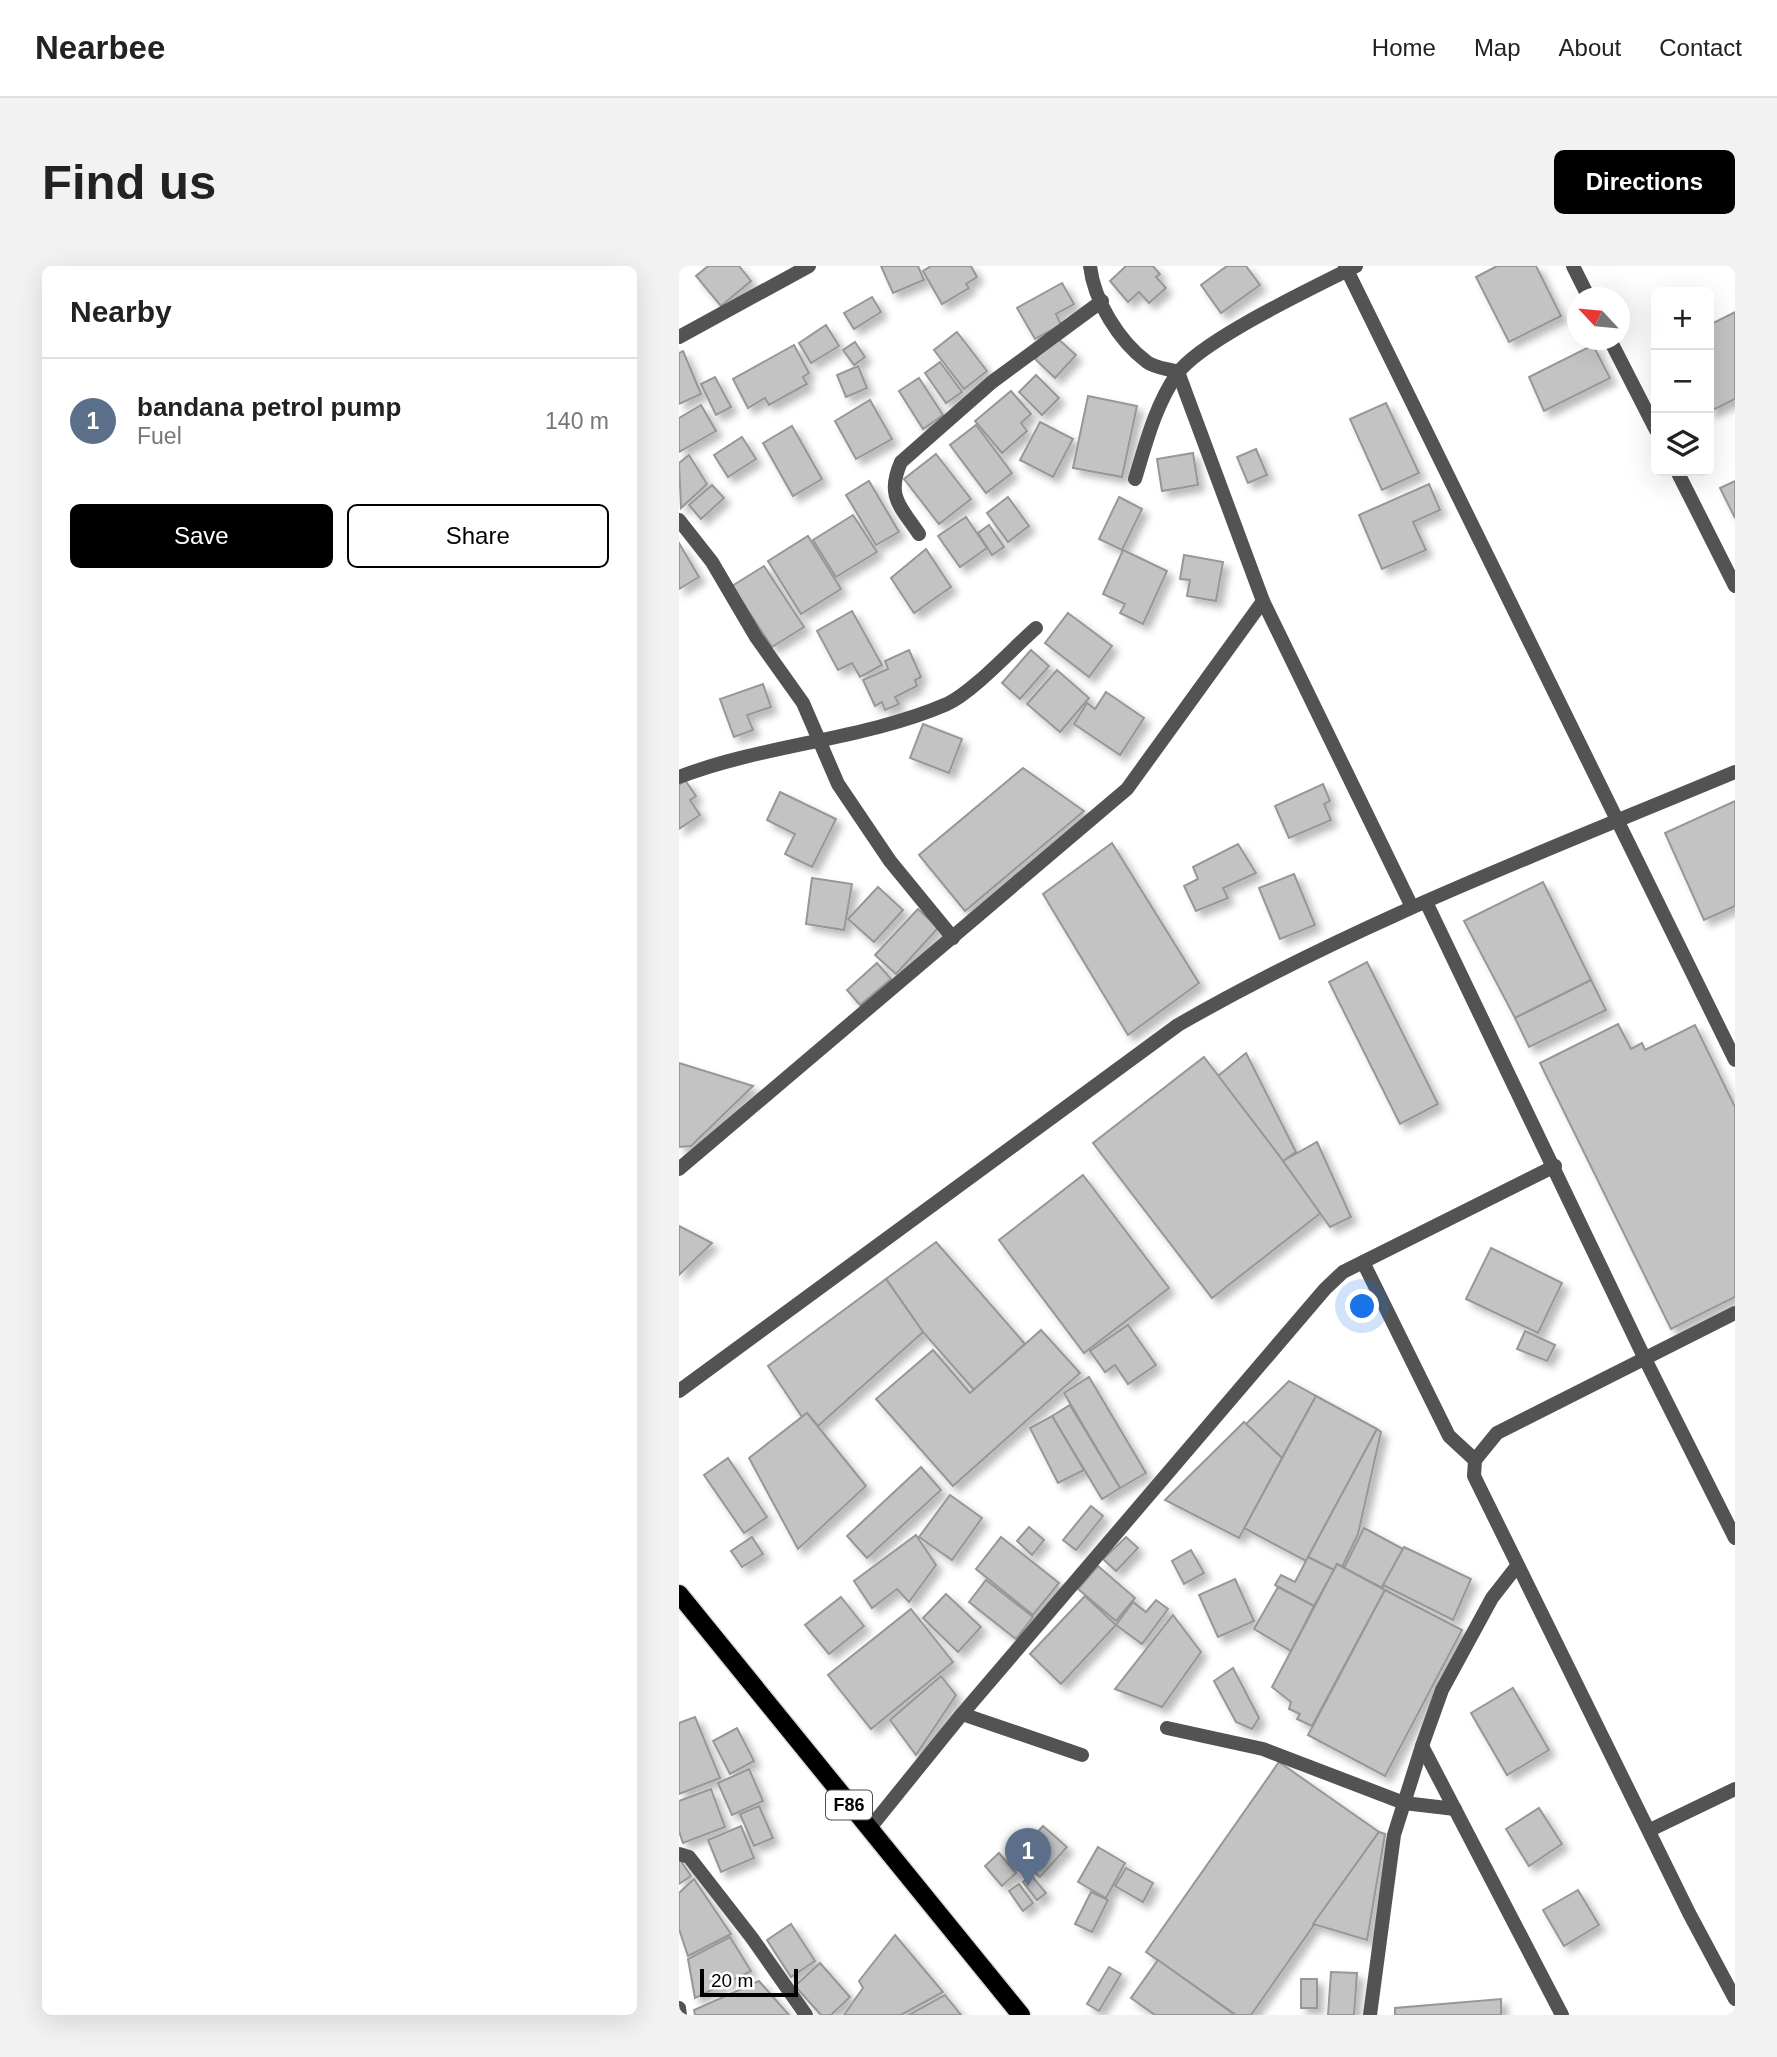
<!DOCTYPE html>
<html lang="en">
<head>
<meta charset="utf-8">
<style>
  body { margin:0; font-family:Arial,sans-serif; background:#f2f2f2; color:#222 }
  .controls { position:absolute; right:21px; top:21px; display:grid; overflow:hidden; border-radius:10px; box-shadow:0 7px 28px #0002 }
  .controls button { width:63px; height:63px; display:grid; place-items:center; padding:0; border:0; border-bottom:2px solid #e0e0e0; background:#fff; color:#222; font:35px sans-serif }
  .compass { position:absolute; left:888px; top:21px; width:63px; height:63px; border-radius:50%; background:#fff; box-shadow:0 7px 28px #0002; rotate:296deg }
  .scale { position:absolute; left:21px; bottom:18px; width:98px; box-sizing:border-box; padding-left:7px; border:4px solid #000; border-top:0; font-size:19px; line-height:24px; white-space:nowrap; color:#000; -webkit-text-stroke:5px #fff; paint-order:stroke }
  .you { position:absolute; left:684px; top:1041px; width:24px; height:24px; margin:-18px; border:5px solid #fff; border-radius:50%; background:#1a73e8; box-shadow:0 0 0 10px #1a73e833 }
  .badge { display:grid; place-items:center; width:46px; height:46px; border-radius:50%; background:#000; color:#fff; font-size:23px; font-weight:700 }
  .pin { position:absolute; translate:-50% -58px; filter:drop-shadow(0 2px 4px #0008) }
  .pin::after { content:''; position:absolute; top:37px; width:24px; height:21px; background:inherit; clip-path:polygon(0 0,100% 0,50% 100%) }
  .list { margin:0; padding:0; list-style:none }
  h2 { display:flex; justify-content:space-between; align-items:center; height:91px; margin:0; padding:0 28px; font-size:30px }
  h2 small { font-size:23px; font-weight:400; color:#767676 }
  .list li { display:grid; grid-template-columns:46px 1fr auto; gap:21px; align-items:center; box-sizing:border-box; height:126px; padding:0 28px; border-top:2px solid #e0e0e0 }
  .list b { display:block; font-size:26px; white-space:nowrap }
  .list p { margin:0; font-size:23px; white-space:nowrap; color:#767676 }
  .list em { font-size:23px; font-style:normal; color:#767676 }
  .actions { display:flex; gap:14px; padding:21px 28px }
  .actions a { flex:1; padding:16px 0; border:2px solid #000; border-radius:10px; text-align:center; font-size:24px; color:#000 }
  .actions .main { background:#000; color:#fff }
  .icon { flex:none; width:38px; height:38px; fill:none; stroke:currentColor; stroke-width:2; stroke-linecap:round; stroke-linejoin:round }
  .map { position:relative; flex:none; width:1056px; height:1749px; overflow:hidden; border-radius:10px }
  header { display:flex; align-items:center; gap:42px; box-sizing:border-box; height:98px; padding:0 35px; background:#fff; border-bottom:2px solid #e0e0e0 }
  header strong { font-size:33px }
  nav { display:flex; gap:38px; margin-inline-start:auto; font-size:24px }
  .intro { display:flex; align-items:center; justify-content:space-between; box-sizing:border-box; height:168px; padding:0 42px }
  h1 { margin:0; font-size:49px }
  .button { padding:18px 32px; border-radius:10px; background:#000; color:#fff; font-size:24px; font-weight:700 }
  main { display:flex; gap:42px; padding:0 42px }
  aside { flex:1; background:#fff; border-radius:10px; box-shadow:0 7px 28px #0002 }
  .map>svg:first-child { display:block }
</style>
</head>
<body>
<header>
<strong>Nearbee</strong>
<nav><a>Home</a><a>Map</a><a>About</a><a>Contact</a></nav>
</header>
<div class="intro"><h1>Find us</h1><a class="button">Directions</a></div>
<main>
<aside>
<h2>Nearby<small></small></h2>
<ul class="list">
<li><span class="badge" style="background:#5c6f8a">1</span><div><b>bandana petrol pump</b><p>Fuel</p></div><em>140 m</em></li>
</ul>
<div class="actions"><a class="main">Save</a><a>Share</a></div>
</aside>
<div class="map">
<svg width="1056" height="1749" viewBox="0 0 1056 1749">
  <defs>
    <filter id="shadow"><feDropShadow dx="6" dy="6" stdDeviation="3.5" flood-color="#0004"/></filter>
  </defs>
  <rect width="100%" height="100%" fill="#fff"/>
  <!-- building -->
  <g fill="#c3c3c3" stroke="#979797" stroke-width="2" filter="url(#shadow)">
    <polygon points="29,0 60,0 72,15 42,40 17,10"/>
    <polygon points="202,0 239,0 245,14 214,27"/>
    <polygon points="252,0 292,0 298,11 287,18 290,22 263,38 244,5"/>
    <polygon points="447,0 474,0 481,8 477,11 487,22 470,37 460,26 449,36 431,15"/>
    <polygon points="548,0 567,0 581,19 542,47 522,19"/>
    <polygon points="818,0 857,0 882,50 830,76 797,11"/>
    <polygon points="383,17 395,38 377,48 382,59 356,73 338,42"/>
    <polygon points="193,31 202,46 175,63 165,47"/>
    <polygon points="1056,46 1056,133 1030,146 1030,59"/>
    <polygon points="147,59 160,80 132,97 120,77"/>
    <polygon points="278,66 308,105 285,123 255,84"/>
    <polygon points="377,71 397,89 376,112 356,93"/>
    <polygon points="176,76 186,91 175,99 164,84"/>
    <polygon points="115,79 130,107 124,111 128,118 90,139 86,132 69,142 54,113"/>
    <polygon points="914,79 931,112 865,145 850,111"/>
    <polygon points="4,85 22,128 0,138 0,87"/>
    <polygon points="261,96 283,126 267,137 246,107"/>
    <polygon points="179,100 188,122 167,131 158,109"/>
    <polygon points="357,109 380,132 363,149 340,126"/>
    <polygon points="36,111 52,141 37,149 22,118"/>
    <polygon points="240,112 264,149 244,163 220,125"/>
    <polygon points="332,125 352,148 342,157 348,165 323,187 296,155"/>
    <polygon points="409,130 458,140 443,211 394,202"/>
    <polygon points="191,134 213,173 177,193 156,155"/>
    <polygon points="707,137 740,207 703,224 671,153"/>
    <polygon points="22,139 37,165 0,186 0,152"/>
    <polygon points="361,156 394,173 374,211 341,194"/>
    <polygon points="297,159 333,207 307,227 271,179"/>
    <polygon points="113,160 143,213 114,230 84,177"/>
    <polygon points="63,171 77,193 49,211 35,189"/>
    <polygon points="577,183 588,209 569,217 558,191"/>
    <polygon points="514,187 519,219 483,225 478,193"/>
    <polygon points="257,188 292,233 260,258 225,213"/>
    <polygon points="10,189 28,218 2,242 0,197"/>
    <polygon points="190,215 220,266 197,279 167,229"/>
    <polygon points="1056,215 1056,252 1041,222"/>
    <polygon points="750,218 761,244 734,256 747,284 703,303 680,249"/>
    <polygon points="33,219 45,232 22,253 10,239"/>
    <polygon points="329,231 350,260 329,276 308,247"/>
    <polygon points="440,231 463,243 443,284 420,273"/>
    <polygon points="174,249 198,286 157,311 134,274"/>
    <polygon points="287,251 308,282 281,301 259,270"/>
    <polygon points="310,259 325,281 313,289 299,267"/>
    <polygon points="129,270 162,323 122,348 89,295"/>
    <polygon points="0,277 20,311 0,323"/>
    <polygon points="247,283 272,321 235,347 212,312"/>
    <polygon points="444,284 488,305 464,358 441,347 446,338 424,328"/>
    <polygon points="505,289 544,296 537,335 508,330 511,314 501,313"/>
    <polygon points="85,300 125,361 93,381 53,320"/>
    <polygon points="173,345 203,399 181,411 173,397 159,404 138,365"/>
    <polygon points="389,347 433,380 410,411 366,377"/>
    <polygon points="230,384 242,411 236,414 238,420 216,431 220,438 206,444 203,436 196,440 184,414 209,403 206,395"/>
    <polygon points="352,384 370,400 341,433 323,417"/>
    <polygon points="378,404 410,432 381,466 348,438"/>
    <polygon points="84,418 92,441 68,449 74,464 55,471 41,433"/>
    <polygon points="427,426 465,452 441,489 395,458 408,437 416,443"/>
    <polygon points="244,458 283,473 270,507 231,492"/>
    <polygon points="344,502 405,545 286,645 240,589"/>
    <polygon points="6,514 17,530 11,534 21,549 0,563 0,519"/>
    <polygon points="644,518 651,535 645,538 652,554 610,572 596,540"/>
    <polygon points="101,526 157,553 133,601 106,588 116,568 88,554"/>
    <polygon points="1056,535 1056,640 1025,654 986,567"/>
    <polygon points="433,577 520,717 449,769 364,628"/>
    <polygon points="559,578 577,607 544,622 549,632 517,645 505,620 519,613 514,601"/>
    <polygon points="615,608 636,659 601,673 580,622"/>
    <polygon points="133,612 173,618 165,664 127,658"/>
    <polygon points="864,616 912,714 836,752 785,655"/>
    <polygon points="199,621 224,644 195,676 169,653"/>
    <polygon points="239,643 259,662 217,708 196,689"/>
    <polygon points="688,696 759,838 721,858 650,716"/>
    <polygon points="198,697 212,713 181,739 168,724"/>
    <polygon points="912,714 927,744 850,781 836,752"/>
    <polygon points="939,758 952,783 963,777 966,784 1016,759 1056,841 1056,1031 992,1063 861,797"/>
    <polygon points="567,787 617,886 604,895 539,810"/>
    <polygon points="525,791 643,946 533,1032 414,877"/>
    <polygon points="0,797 74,820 12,880 0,881"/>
    <polygon points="638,876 672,951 651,961 604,895"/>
    <polygon points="404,909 490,1022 405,1087 320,974"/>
    <polygon points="0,960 33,977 0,1009"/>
    <polygon points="257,976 346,1078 295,1124 244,1066 207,1013"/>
    <polygon points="812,982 883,1017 859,1067 787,1033"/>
    <polygon points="207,1013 244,1066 139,1160 128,1147 123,1151 89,1100"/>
    <polygon points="449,1059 477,1099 449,1118 436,1099 426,1106 411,1085"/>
    <polygon points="362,1064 401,1107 274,1220 197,1133 254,1084 291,1127"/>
    <polygon points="846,1065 876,1079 868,1095 838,1083"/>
    <polygon points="410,1111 467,1207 441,1222 385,1127"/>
    <polygon points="610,1115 637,1130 603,1192 567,1158"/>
    <polygon points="637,1130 698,1163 627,1295 565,1262"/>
    <polygon points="391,1139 441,1222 423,1233 373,1150"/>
    <polygon points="128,1147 187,1220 119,1283 70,1192"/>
    <polygon points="373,1150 405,1204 379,1217 351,1162"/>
    <polygon points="565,1156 603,1192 560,1272 486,1234"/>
    <polygon points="698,1163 702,1166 679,1268 663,1301 658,1298 655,1304 629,1291"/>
    <polygon points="49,1192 88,1251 65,1267 25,1209"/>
    <polygon points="242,1201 262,1224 188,1292 168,1270"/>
    <polygon points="271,1229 303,1252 273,1294 240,1271"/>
    <polygon points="412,1240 424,1250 397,1284 384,1274"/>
    <polygon points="350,1261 365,1274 353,1289 338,1275"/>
    <polygon points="685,1262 724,1283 703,1322 665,1302"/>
    <polygon points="237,1269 257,1299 230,1336 218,1323 193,1342 175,1315"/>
    <polygon points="73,1271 84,1288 63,1301 52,1285"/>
    <polygon points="322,1271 380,1317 354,1349 297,1303"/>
    <polygon points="447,1271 459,1282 437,1305 424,1293"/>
    <polygon points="725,1281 792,1313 774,1354 704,1319"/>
    <polygon points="512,1284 525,1307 505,1318 493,1295"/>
    <polygon points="629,1291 655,1304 635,1340 596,1319 602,1309 616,1316"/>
    <polygon points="658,1298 706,1324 633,1460 618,1453 621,1448 610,1443 612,1436 593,1421"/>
    <polygon points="419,1300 456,1332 437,1355 399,1323"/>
    <polygon points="556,1313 575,1355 539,1371 520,1329"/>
    <polygon points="307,1314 354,1351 337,1373 290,1336"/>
    <polygon points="599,1321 635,1340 612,1385 575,1363"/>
    <polygon points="706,1324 783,1364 706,1510 629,1469"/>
    <polygon points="267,1328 302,1361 279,1386 244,1352"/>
    <polygon points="406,1330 437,1359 382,1418 351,1388"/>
    <polygon points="162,1331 185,1360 150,1388 126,1359"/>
    <polygon points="477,1334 489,1343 463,1378 437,1359 454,1336 467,1346"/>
    <polygon points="232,1343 274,1396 192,1463 149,1409"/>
    <polygon points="494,1349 522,1386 483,1441 436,1423"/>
    <polygon points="554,1402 580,1452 573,1463 557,1456 535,1415"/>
    <polygon points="262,1410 277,1429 237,1489 211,1454"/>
    <polygon points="834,1422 870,1484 828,1509 792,1447"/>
    <polygon points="16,1451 41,1512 0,1528 0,1457"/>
    <polygon points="58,1462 75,1495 51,1508 34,1475"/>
    <polygon points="600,1496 700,1566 572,1749 557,1749 467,1686"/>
    <polygon points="70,1503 84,1535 53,1549 39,1517"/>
    <polygon points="32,1523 46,1561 4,1577 0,1565 0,1535"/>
    <polygon points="80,1540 94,1572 75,1580 61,1548"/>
    <polygon points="860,1542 883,1578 850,1600 827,1563"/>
    <polygon points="62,1560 75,1592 42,1606 29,1574"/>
    <polygon points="364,1560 388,1581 361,1611 337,1590"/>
    <polygon points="700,1566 706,1568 688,1674 634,1658"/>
    <polygon points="419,1581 446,1597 427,1632 399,1616"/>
    <polygon points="320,1587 337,1607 323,1620 306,1600"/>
    <polygon points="0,1592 12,1610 0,1618"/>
    <polygon points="447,1602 474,1617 464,1636 436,1620"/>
    <polygon points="352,1609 367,1627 358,1634 344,1616"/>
    <polygon points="15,1613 52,1668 9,1690 0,1663 0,1627"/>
    <polygon points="340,1618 354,1637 344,1645 330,1625"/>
    <polygon points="899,1624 920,1659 885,1680 864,1644"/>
    <polygon points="412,1626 429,1634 413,1666 396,1658"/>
    <polygon points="112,1658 136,1695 112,1711 88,1674"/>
    <polygon points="216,1669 264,1726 222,1749 165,1749 184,1722 180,1715"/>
    <polygon points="51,1671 72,1705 16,1732 9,1693"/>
    <polygon points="479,1694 556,1749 476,1749 452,1732"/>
    <polygon points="141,1697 171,1731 152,1749 142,1749 116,1720"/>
    <polygon points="430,1701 442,1708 420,1745 408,1738"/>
    <polygon points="652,1706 678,1707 675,1749 649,1749"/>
    <rect x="622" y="1713" width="16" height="29"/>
    <polygon points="80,1715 110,1749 16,1749 15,1744"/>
    <polygon points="266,1729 282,1749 230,1749"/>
    <polygon points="822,1733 822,1749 716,1749 716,1742"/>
  </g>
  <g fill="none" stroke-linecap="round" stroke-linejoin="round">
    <!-- primary casing -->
    <g stroke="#dbdbdb" stroke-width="21">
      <polyline id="primary" points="0,1328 342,1749"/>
    </g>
    <!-- lane -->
    <g stroke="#535353" stroke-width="14">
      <polyline points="684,996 770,1170 796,1194"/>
      <polyline points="283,1448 403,1489"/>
      <polyline points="488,1462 584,1483 725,1537 776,1543"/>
    </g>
    <!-- street -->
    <g stroke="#535353" stroke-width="14">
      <path d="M 411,0 C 415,35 440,75 468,96 C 476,102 490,103 499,106"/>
      <polyline points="666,0 1056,794"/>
      <polyline points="894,0 910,32"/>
      <polyline points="0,71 130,0"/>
      <polyline points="931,74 977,164"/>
      <polyline points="499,106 584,335 733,641"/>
      <polyline points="998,205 1056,320"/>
      <path d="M 456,213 C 467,177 476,140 498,108 C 522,74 636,21 677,0"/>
      <polyline points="0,254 33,296 77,371 124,437 159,518 211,595 274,672"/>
      <path d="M 240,268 C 221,240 207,230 222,196 L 313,116 L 423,35"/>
      <path d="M 0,511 C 86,478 185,474 268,438 C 294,426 334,382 357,362"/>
      <polyline points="747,636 965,1091 1056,1272"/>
      <polyline points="0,903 448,523 584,335"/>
      <polyline points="1056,1047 818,1167 796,1194 795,1210 1010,1647 1056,1733"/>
      <path d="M 0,1125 L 499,759 C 676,657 867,585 1056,506"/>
      <polyline points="743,1480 883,1749"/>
      <polyline points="190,1563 283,1448 646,1023 664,1006 876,900"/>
      <polyline points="971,1564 1056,1523"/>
      <polyline points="0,1588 10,1591 73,1672 127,1749"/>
      <polyline points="0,1742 1,1749"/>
      <polyline points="691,1749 715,1569 743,1480 763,1424 813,1332 838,1300"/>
    </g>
    <!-- primary -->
    <use href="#primary" stroke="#000" stroke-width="18"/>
  </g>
  <g text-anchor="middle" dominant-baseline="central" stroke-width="7" stroke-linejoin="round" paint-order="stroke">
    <!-- shield labels -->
    <rect fill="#fff" stroke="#4c4c4c" stroke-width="2" x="147" y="1524.5" width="46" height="29" rx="5"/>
    <g font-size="18" font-weight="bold" fill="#000">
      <text x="170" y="1539">F86</text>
    </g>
  </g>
</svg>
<div class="controls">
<button>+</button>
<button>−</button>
<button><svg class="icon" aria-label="layers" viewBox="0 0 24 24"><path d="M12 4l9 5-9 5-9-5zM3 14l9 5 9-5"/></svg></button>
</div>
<svg class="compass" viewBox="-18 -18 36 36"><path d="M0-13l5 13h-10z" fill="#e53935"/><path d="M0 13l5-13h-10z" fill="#767676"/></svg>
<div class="scale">20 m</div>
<div class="you"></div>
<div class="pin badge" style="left:349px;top:1620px;background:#5c6f8a">1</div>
</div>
</main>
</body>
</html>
